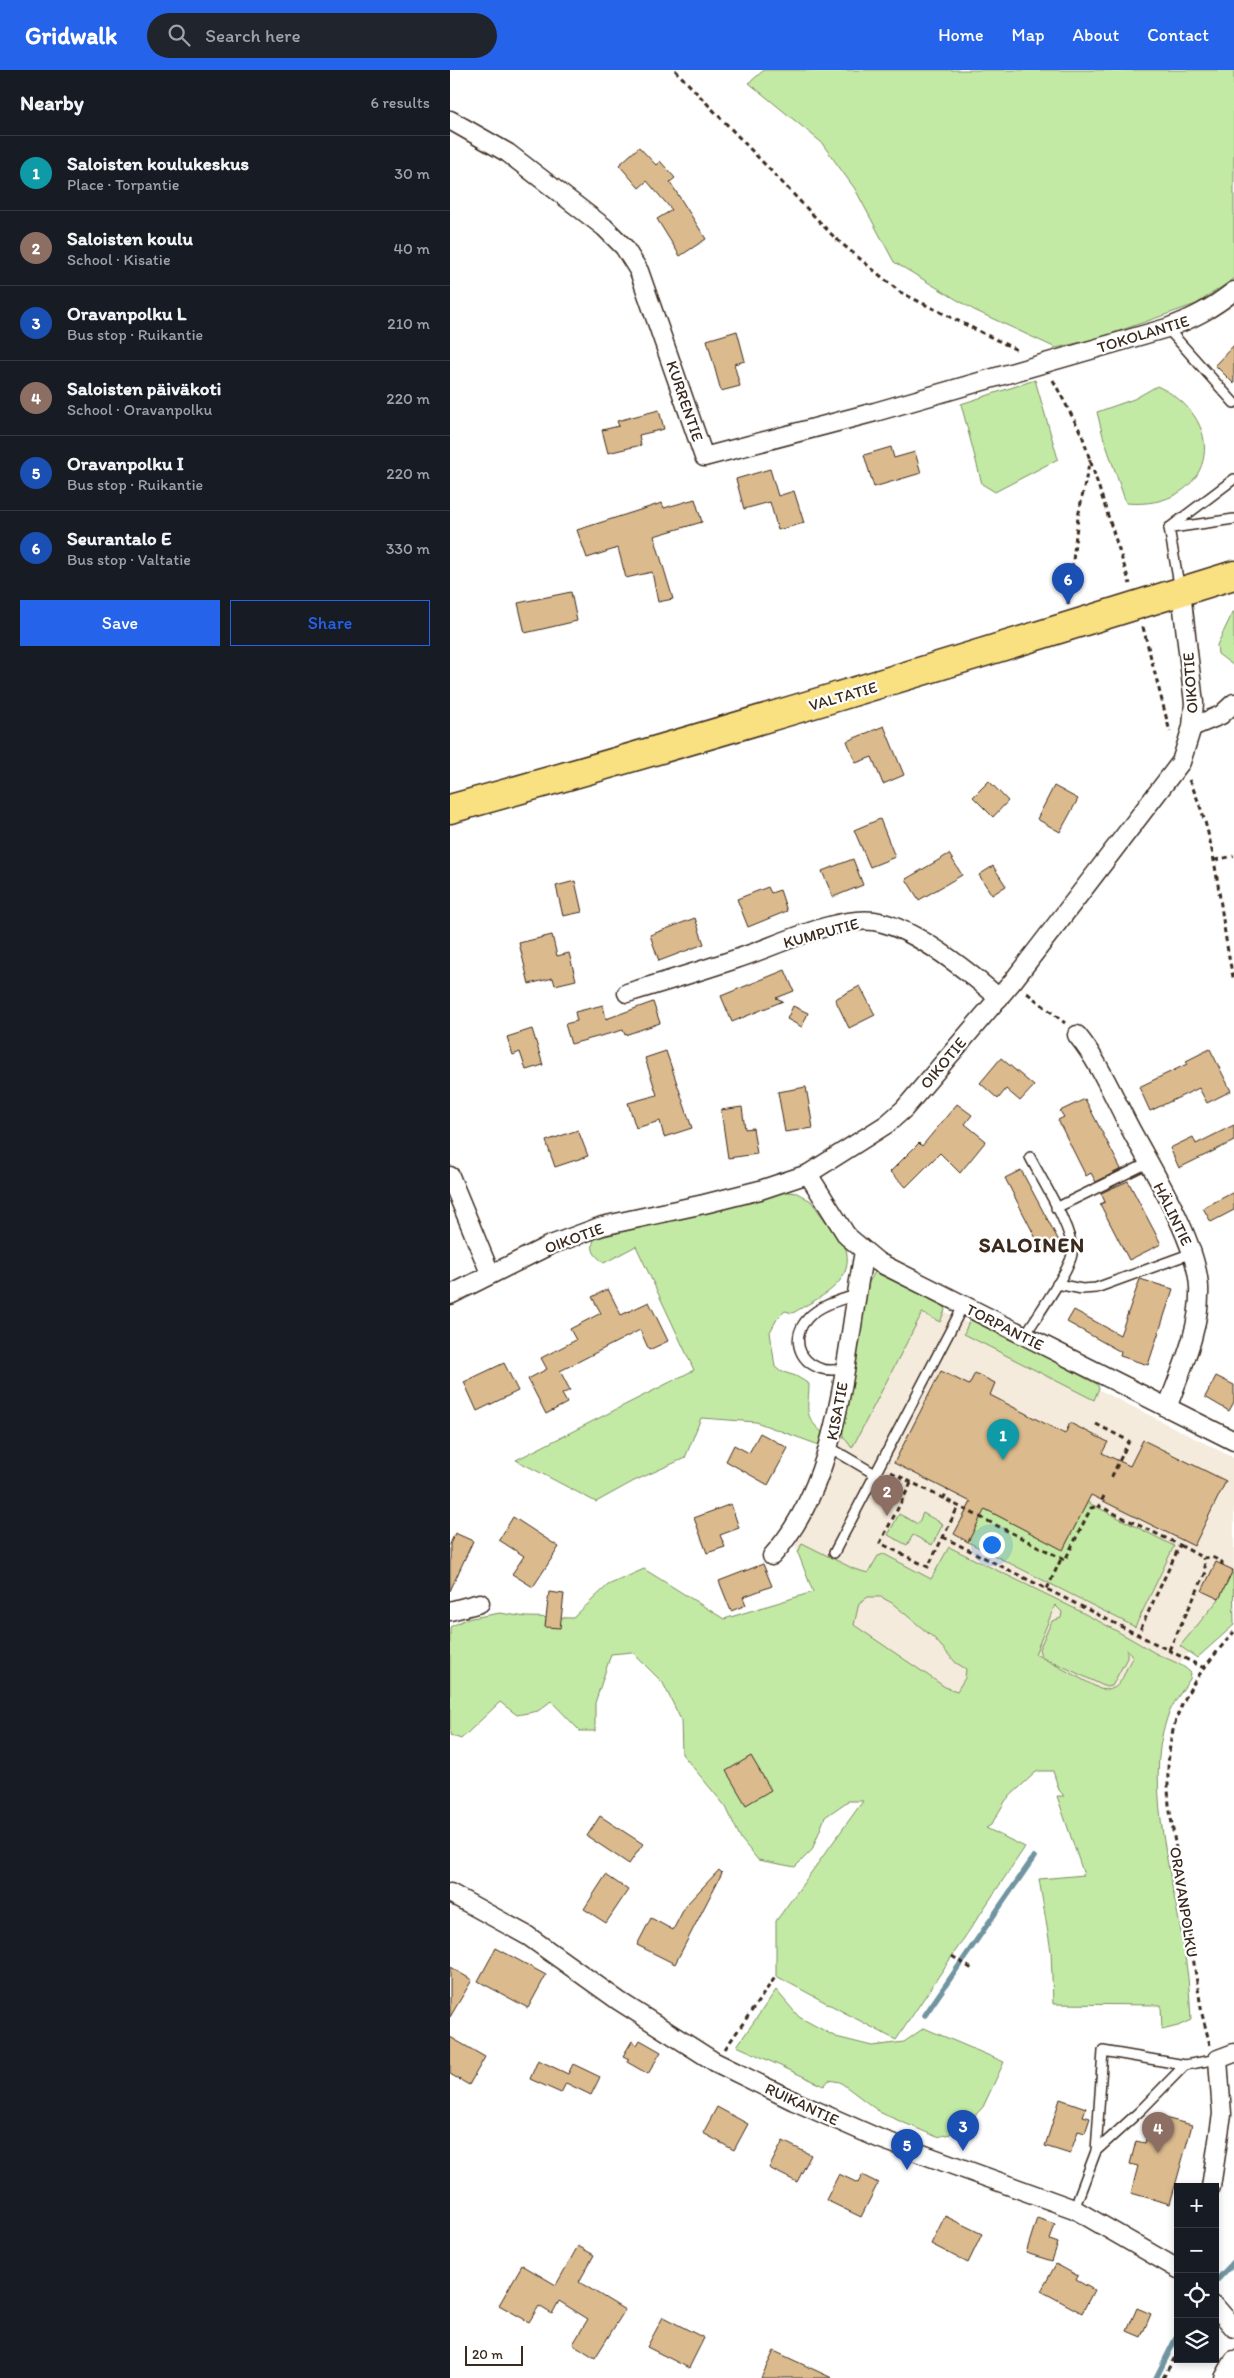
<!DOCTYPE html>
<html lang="en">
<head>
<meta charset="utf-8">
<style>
  body { margin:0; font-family:Itim,sans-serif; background:#20242c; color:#f1f3f6 }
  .controls { position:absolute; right:15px; bottom:15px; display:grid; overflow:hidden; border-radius:0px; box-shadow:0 2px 8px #0003 }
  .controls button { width:45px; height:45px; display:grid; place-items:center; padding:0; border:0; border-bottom:1px solid #363941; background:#171b24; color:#f1f3f6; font:25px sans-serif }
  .scale { position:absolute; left:15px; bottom:12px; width:58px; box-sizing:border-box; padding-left:5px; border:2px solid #3b2a1e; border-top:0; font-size:14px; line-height:18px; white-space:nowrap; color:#3b2a1e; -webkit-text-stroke:4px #fff; paint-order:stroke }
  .you { position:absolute; left:541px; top:1474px; width:18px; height:18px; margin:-12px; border:4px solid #fff; border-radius:50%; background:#1a73e8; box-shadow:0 0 0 8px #1a73e833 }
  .badge { display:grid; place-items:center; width:32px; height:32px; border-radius:50%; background:#2563eb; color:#fff; font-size:16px; font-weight:700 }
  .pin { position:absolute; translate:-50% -41px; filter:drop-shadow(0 1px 2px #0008) }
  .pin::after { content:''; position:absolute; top:26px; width:18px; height:15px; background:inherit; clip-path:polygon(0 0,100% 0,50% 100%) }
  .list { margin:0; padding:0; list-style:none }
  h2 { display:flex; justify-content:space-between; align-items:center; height:65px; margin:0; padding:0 20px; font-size:21px }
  h2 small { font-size:16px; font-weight:400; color:#9ea1a6 }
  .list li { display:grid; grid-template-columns:32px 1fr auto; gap:15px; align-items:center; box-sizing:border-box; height:75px; padding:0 20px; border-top:1px solid #363941 }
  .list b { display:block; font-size:19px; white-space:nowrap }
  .list p { margin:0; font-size:16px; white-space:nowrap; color:#9ea1a6 }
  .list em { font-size:16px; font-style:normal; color:#9ea1a6 }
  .actions { display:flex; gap:10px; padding:15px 20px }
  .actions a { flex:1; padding:11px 0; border:1px solid #2563eb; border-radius:0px; text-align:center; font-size:18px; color:#2563eb }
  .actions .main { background:#2563eb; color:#fff }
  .icon { flex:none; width:28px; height:28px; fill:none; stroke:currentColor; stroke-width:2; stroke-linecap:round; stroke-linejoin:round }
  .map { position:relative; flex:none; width:784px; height:2308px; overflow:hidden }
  header { display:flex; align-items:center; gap:30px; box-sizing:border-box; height:70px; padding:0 25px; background:#2563eb; color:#fff }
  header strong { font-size:24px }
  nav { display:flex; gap:28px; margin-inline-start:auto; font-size:18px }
  .search { width:350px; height:45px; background:#20242c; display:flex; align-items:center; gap:12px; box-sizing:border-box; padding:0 18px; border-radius:28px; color:#9ea1a6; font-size:19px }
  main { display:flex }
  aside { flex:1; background:#171b24 }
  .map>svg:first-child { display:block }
</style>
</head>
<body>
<header>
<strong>Gridwalk</strong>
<div class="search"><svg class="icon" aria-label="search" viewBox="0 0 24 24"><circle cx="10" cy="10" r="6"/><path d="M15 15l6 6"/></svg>Search here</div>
<nav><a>Home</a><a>Map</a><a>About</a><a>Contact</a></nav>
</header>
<main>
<aside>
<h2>Nearby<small>6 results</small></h2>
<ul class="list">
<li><span class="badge" style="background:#0f9aa8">1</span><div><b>Saloisten koulukeskus</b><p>Place · Torpantie</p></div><em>30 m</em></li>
<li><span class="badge" style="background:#8d6e63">2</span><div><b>Saloisten koulu</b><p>School · Kisatie</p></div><em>40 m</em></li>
<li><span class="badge" style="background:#1a4fb4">3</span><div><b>Oravanpolku L</b><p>Bus stop · Ruikantie</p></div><em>210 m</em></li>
<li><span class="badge" style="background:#8d6e63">4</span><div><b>Saloisten päiväkoti</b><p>School · Oravanpolku</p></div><em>220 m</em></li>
<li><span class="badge" style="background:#1a4fb4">5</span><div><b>Oravanpolku I</b><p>Bus stop · Ruikantie</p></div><em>220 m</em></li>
<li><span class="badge" style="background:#1a4fb4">6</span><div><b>Seurantalo E</b><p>Bus stop · Valtatie</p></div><em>330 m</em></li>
</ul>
<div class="actions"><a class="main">Save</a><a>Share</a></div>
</aside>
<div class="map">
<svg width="784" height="2308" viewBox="0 0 784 2308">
  <rect width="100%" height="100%" fill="#fff"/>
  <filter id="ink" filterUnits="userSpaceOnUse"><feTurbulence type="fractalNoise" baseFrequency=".02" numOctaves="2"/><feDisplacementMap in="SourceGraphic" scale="10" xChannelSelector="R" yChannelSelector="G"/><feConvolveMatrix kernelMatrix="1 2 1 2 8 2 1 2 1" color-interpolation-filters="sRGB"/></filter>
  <g filter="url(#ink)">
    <!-- built -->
    <path fill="#f4ebdd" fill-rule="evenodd" d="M 423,1205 L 784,1388 L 784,1526 L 779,1538 L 711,1614 L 667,1683 L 492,1627 L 363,1522 L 345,1475 L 388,1386 ZM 521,1432 L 724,1476 L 685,1557 L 505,1465 Z"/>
    <!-- green -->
    <g fill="#c2eaa5" stroke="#7e8a62" fill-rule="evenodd">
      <polygon points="314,0 784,0 784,209 746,234 649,268 606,278 524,240 444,192 405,119 371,72 299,13"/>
      <polygon points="585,310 608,389 545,422 532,414 511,334"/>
      <path d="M 707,316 C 784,351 763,441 676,433 L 653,366 L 647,342 L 684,329 Z"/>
      <polygon points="783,542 784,542 784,596 768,584 767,575"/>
      <path d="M 329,1121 L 347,1123 L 361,1131 L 396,1179 C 405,1215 367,1228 343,1243 L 335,1241 L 327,1249 L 320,1262 L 325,1297 L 330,1301 L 346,1306 L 359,1314 C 359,1337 352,1345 372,1362 L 369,1375 L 306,1352 L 251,1348 L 235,1388 L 184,1411 L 146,1432 L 66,1390 L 244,1300 L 186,1176 L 154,1193 C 145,1185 140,1182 144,1169 Z"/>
      <polygon points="425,1202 494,1235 495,1240 490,1252 472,1243 402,1378 393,1366 392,1359 416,1217"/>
      <polygon points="523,1250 647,1314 649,1318 644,1330 514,1264 519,1251"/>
      <polygon points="521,1432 613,1479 637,1432 724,1476 685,1557 518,1472 526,1456 512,1449"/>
      <polygon points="473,1443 493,1454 482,1475 463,1465 457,1475 438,1465 449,1444 468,1454"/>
      <path d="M 352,1473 L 404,1499 L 418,1503 L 428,1486 L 434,1484 L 481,1509 L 499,1477 C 568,1511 639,1543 705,1583 C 716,1589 732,1593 741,1603 L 740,1609 C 732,1621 722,1634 717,1648 C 692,1717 727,1822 736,1893 C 739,1912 740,1931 741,1950 L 728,1956 L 712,1960 L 711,1935 L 603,1934 L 601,1881 L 589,1809 L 634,1805 L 607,1726 L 614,1726 L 609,1720 L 603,1701 L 587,1701 L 556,1730 L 541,1755 L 536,1758 L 575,1777 L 446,1970 L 326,1906 L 326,1851 L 413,1731 L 398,1731 L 375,1747 L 362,1780 L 345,1797 L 308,1790 L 291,1769 L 276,1737 L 232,1684 L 231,1650 L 213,1613 L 182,1582 L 161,1584 L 145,1633 L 145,1661 L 130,1661 L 101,1631 L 88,1641 L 67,1645 L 50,1632 L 11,1669 L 0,1665 L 0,1557 L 16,1549 L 50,1543 L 76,1547 L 123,1548 L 158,1515 L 194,1499 L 274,1549 L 363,1522 L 348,1483 ZM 418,1527 L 431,1527 L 442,1533 L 484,1568 L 506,1593 L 516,1599 L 515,1608 L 507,1621 L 495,1617 L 404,1555 L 409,1533 ZM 605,1535 L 612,1542 L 611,1548 L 602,1551 L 589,1579 L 591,1586 L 656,1617 L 662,1616 L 677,1588 L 677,1579 L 683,1587 C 672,1602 673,1624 650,1619 L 585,1584 Z"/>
      <polygon points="783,1500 784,1555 747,1588 730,1576 769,1529"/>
      <polygon points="326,1920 349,1947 386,1967 422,1976 454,1972 474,1958 554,1992 533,2037 516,2055 500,2064 487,2067 431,2043 390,2012 379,2010 374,2016 287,1976"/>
    </g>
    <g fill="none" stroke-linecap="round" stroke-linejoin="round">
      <!-- stream -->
      <g stroke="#7195a0" stroke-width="5.5">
        <polyline points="475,1945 584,1787"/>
        <polyline points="768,2209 784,2192"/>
        <polyline points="706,2308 728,2264"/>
      </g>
    </g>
    <!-- building -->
    <g fill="#dbbb8e" stroke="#3b2a1e">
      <polygon points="189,77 206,95 210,91 225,108 220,112 256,169 230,186 207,149 222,140 197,111 189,118 169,95"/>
      <polygon points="287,261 295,291 284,294 290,316 271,321 257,270"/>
      <polygon points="784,275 784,314 765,295"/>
      <polygon points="209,340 214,359 189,365 191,375 158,383 152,360 169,356 167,351"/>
      <polygon points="441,377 444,388 465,382 471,403 424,417 414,385"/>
      <polygon points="320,399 328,426 344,421 354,453 328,460 320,432 294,439 286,409"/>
      <polygon points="245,429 252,452 204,466 223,529 208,532 202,502 176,508 168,478 137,488 127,460 212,433 214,438"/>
      <polygon points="121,522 127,551 75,563 68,533"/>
      <polygon points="434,656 454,705 433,714 422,687 406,693 397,671"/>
      <polygon points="539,711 558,731 543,747 523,727"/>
      <polygon points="604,716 628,729 610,762 587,749"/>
      <polygon points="430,749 445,787 420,797 404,760"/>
      <polygon points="499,784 512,805 469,830 456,809"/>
      <polygon points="403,789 413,815 383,827 372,801"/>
      <polygon points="543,796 556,816 542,825 529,805"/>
      <polygon points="125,811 132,842 113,846 106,816"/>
      <polygon points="318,817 321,823 330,820 337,841 298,857 287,829"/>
      <polygon points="245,848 254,874 209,891 200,865"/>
      <polygon points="102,865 107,886 119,883 126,910 105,915 103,908 79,914 69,873"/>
      <polygon points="335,900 344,921 326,928 333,931 282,952 271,926"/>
      <polygon points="410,916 425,945 399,958 385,929"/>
      <polygon points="203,932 210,953 175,965 173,960 121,974 115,954 127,951 125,942 153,935 156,949"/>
      <polygon points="343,936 358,943 352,957 337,949"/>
      <polygon points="82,959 93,995 76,1000 70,982 63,985 57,967"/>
      <polygon points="760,979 781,1021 757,1033 749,1018 700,1041 689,1017 737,994 736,991"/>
      <polygon points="216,981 242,1058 214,1067 210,1051 186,1058 178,1033 207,1025 195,988"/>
      <polygon points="551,988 584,1016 570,1031 556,1019 548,1029 530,1013"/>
      <polygon points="356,1017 363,1058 335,1062 328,1022"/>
      <polygon points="635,1029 671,1099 646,1112 641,1103 636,1106 608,1050 614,1047 610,1041"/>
      <polygon points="507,1034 522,1045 515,1054 536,1071 510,1103 490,1083 456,1117 440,1102 469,1073 472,1076"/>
      <polygon points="292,1037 295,1059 303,1058 307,1084 278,1088 271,1040"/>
      <polygon points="784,1055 784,1071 729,1098 720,1078 743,1067 746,1074"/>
      <polygon points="128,1060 138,1086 105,1097 96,1071"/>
      <polygon points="571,1100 609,1171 592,1180 555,1108"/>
      <polygon points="678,1111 711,1174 679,1190 650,1134 655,1132 651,1123"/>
      <polygon points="784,1122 784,1140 761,1152 753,1138"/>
      <polygon points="690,1209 723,1219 698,1295 670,1286 671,1282 617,1252 624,1240 670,1265"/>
      <polygon points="158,1219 171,1245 199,1232 218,1271 199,1280 190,1260 110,1301 120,1320 112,1324 117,1333 96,1344 78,1309 97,1299 91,1288 126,1270 120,1259 151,1243 142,1227"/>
      <polygon points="54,1293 68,1321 27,1341 14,1312"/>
      <polygon points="491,1301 519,1315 525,1303 545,1313 540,1325 615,1364 620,1353 658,1372 652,1383 680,1396 693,1370 776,1411 744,1476 641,1425 613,1480 535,1439 518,1472 504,1464 521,1432 444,1393"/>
      <polygon points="766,1306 784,1315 784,1332 779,1341 755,1327"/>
      <polygon points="310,1363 338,1378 318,1415 276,1391 284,1375 299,1383"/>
      <polygon points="281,1434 289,1458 270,1465 275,1477 257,1483 244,1448"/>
      <polygon points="63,1447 109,1477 83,1517 62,1504 74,1486 49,1470"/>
      <polygon points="5,1463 23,1471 0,1521 0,1474"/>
      <polygon points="766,1492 783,1500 769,1529 752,1521"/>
      <polygon points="313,1494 322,1516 293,1527 296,1535 281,1541 269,1511"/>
      <polygon points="99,1522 114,1524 110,1558 95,1557"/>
      <polygon points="301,1686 321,1720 296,1735 276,1701"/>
      <polygon points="150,1746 193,1774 179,1794 137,1766"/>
      <polygon points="269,1800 272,1803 225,1894 187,1875 201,1848 223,1860 236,1835"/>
      <polygon points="156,1805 178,1820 156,1853 134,1839"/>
      <polygon points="46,1878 96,1905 78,1938 28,1911"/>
      <polygon points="0,1897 22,1910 0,1947"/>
      <polygon points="0,1967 35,1987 19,2015 0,2004"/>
      <polygon points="190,1970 211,1982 198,2004 177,1992 179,1989 173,1986 182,1971 187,1975"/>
      <polygon points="88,1990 118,2004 123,1994 150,2007 141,2025 116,2013 111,2023 80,2009"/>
      <polygon points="610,2029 636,2038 633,2046 640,2048 635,2063 628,2061 620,2084 595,2076"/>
      <polygon points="267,2037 298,2054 284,2080 253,2063"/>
      <polygon points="703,2045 742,2055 720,2134 681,2123 688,2096 680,2094 686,2071 695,2073"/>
      <polygon points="333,2071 361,2085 347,2112 319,2098"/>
      <polygon points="389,2104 408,2113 412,2105 428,2113 411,2147 376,2130"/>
      <polygon points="495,2146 532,2164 518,2193 481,2174"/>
      <polygon points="587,2148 605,2154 600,2170 608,2173 602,2191 576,2183"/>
      <polygon points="128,2176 144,2185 129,2212 175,2240 145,2288 123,2274 138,2249 109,2231 102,2244 89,2236 79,2252 49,2235 72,2195 106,2215"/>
      <polygon points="606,2194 628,2206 626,2210 644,2220 632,2243 591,2221"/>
      <polygon points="687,2238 701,2244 691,2267 677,2261"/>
      <polygon points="213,2247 254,2268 239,2298 197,2277"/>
      <polygon points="324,2281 382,2308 311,2308"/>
    </g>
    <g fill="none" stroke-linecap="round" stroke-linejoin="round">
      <!-- service casing -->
      <g stroke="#3b2a1e" stroke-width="12">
        <g id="service">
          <polyline points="717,258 784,333"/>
          <polyline points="719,458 784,409"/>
          <polyline points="719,458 730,520"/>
          <polyline points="722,458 784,449"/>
          <polyline points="606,1138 698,1093"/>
          <polyline points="607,1214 632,1219 646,1218 742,1183"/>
          <path d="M 574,1267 C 584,1250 620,1200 622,1184 C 625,1162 591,1109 580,1087"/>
          <path d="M 395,1299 C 387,1300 379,1301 372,1299 C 347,1291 341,1266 358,1248 C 370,1235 390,1230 406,1225"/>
          <polyline points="379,1377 425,1404"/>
          <polyline points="384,1483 513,1236"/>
          <polyline points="646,2081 691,2040 735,1995"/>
          <polyline points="624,2139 646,2081 653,1981 735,1995 768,1989"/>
        </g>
      </g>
      <!-- minor casing -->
      <g stroke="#3b2a1e" stroke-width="21">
        <g id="minor">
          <path d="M 0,50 L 58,83 L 154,157 L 174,177 L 189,201 L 254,387 L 425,342 L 717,258 C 744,248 761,239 784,221"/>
          <polyline points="742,657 771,645 784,633"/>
          <path d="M 177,923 C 214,912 250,901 286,889 C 324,877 385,846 424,851 C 463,857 519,902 549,928"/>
          <path d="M 627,965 C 650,993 664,1028 681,1060 C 703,1101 747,1172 749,1217 C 751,1258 731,1300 717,1338"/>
          <polyline points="358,1104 397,1166 428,1192 784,1371"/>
          <polyline points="0,1106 40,1203"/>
          <polyline points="0,1225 98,1176 152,1156 254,1134 310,1120 358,1104 437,1054 454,1039 563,911 731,692 742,657 744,633 731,522"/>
          <path d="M 322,1486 C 392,1409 395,1280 414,1182"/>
          <polyline points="0,1541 30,1533"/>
          <polyline points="0,1823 78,1866 169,1931 265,1992 344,2031 428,2068 624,2139 728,2199"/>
          <polyline points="761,2117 772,2044 768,1989 784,1983"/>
          <polyline points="765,2236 784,2258"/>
          <polyline points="774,2308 784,2290"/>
        </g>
      </g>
      <!-- trunk casing -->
      <g stroke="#3b2a1e" stroke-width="31">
        <path id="trunk" d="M 0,739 C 263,666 523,586 784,505"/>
      </g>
      <!-- path -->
      <g stroke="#3b2a1e" stroke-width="3" stroke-dasharray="5 4" stroke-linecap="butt">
        <polyline points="225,0 385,168 450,222 569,281"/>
        <polyline points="603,310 632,365 680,514"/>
        <polyline points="618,534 628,447 640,389"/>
        <polyline points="693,557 720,662"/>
        <path d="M 739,710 C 770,773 768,844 784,911"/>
        <polyline points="765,790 784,786"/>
        <polyline points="577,923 615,953"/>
        <polyline points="646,1354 679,1371 660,1410"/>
        <polyline points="441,1402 615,1490 641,1438 649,1436"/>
        <polyline points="461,1413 430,1473 478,1497 508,1437"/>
        <polyline points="654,1426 649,1436 730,1475 688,1564"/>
        <polyline points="493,1429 498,1420"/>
        <polyline points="493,1467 754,1598"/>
        <polyline points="730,1475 753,1488 762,1487 772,1492 772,1495"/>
        <polyline points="597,1519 611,1489"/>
        <polyline points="719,1580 756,1502 753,1488"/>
        <polyline points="502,1886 522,1899"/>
        <path d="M 760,1975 L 752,1944 L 719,1735 C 713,1654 731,1622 784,1562"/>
        <polyline points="275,1979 326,1906"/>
        <polyline points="713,2308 728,2282"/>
      </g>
      <!-- service -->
      <use href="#service" stroke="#fff" stroke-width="9"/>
      <!-- minor -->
      <use href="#minor" stroke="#fff" stroke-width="18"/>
      <!-- trunk -->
      <use href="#trunk" stroke="#f9e181" stroke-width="28"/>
    </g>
  </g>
  <g text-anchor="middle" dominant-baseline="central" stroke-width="4.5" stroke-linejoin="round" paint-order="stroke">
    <!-- street labels -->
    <g font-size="16" fill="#3b2a1e" stroke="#fff">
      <text transform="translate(693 264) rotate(-17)">TOKOLANTIE</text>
      <text transform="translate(235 331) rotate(71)">KURRENTIE</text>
      <text transform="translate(740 613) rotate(-94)">OIKOTIE</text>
      <text transform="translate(393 626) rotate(-16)">VALTATIE</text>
      <text transform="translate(371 863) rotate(-15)">KUMPUTIE</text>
      <text transform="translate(493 993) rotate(-50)">OIKOTIE</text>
      <text transform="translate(723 1144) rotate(64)">HÄLINTIE</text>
      <text transform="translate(124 1168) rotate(-20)">OIKOTIE</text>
      <text transform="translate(555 1257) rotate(27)">TORPANTIE</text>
      <text transform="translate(387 1341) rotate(-79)">KISATIE</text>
      <text transform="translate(734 1832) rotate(81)">ORAVANPOLKU</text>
      <text transform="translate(352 2034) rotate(25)">RUIKANTIE</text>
    </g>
    <!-- district labels -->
    <g font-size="21" font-weight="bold" letter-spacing="1" fill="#3b2a1e" stroke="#fff">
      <text x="582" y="1174">SALOINEN</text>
    </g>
  </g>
</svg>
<div class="controls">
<button>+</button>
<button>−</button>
<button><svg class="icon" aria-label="locate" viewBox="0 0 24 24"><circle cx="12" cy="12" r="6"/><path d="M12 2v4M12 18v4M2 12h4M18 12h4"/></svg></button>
<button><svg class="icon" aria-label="layers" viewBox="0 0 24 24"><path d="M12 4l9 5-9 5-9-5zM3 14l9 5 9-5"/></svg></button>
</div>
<div class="scale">20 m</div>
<div class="you"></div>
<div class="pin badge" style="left:553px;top:1390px;background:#0f9aa8">1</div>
<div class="pin badge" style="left:437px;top:1446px;background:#8d6e63">2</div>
<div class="pin badge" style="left:513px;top:2081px;background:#1a4fb4">3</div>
<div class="pin badge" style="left:708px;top:2083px;background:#8d6e63">4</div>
<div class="pin badge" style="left:457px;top:2100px;background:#1a4fb4">5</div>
<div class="pin badge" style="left:618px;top:534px;background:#1a4fb4">6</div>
</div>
</main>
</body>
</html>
